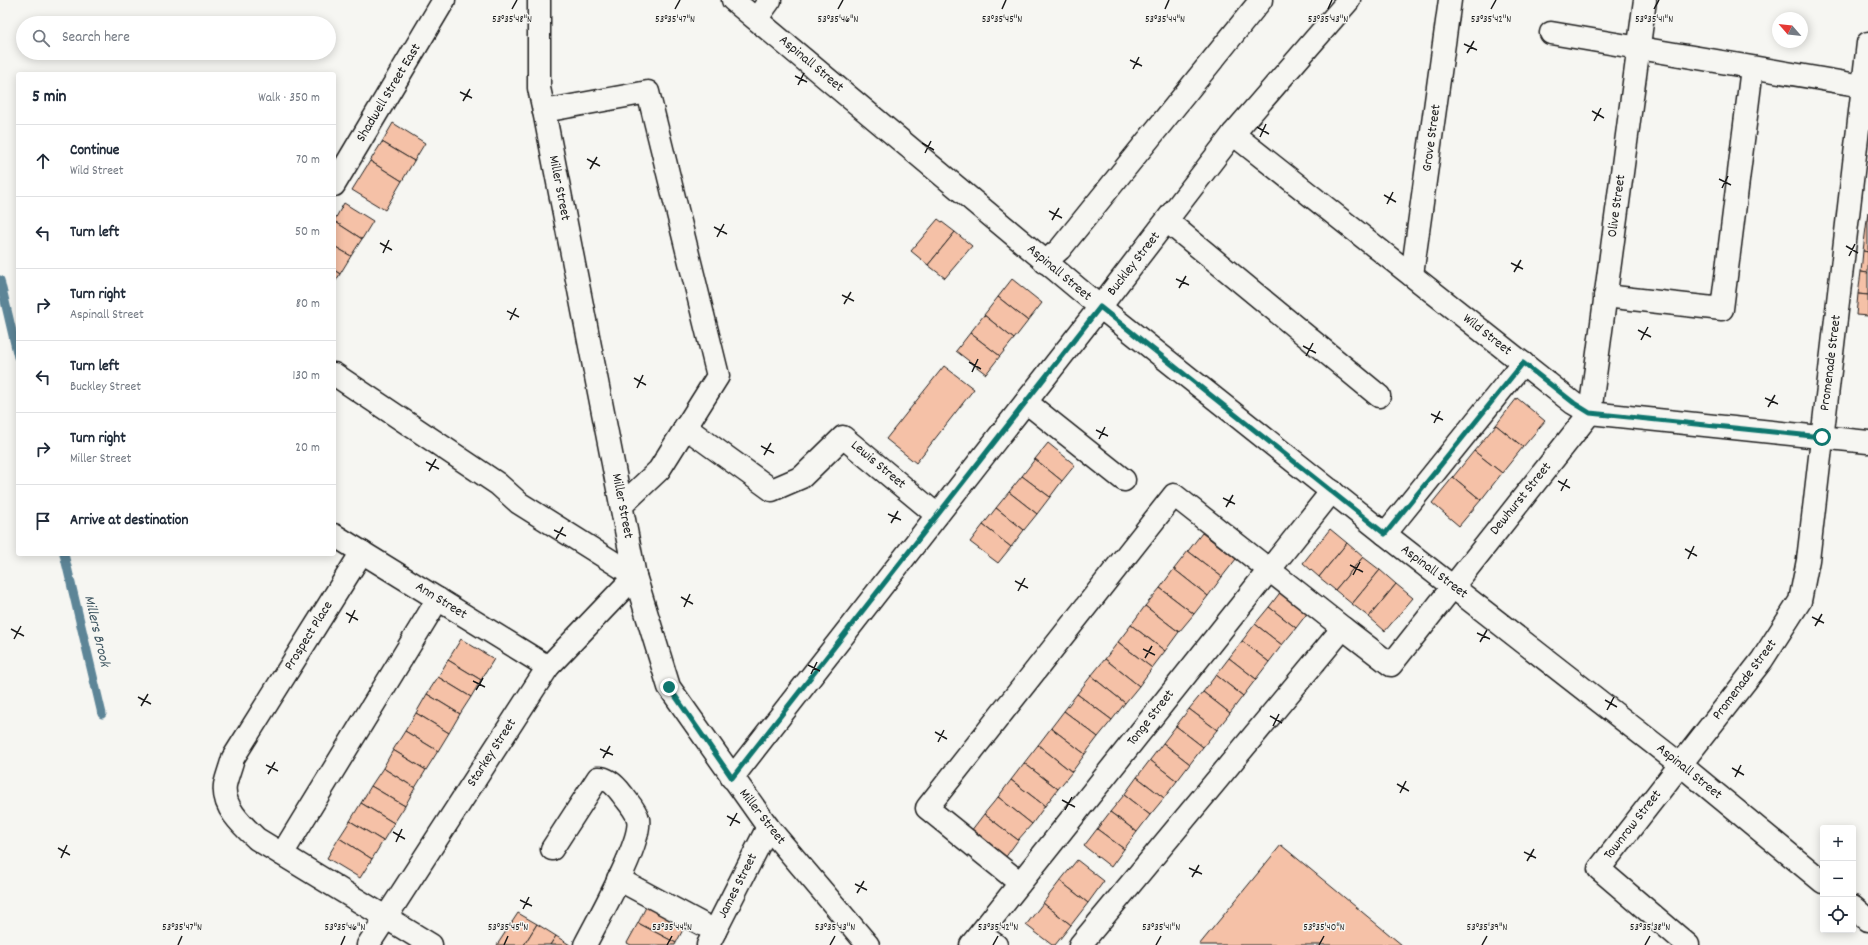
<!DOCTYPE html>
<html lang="en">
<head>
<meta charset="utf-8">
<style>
  body { margin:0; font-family:Dekko,sans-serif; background:#f6f6f7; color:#1f2937 }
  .controls { position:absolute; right:12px; bottom:12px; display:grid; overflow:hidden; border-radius:4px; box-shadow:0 2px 10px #0003 }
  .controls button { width:36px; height:36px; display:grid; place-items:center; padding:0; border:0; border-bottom:1px solid #e0e1e3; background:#fff; color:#1f2937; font:20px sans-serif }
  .compass { position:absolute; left:1772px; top:12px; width:36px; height:36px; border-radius:50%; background:#fff; box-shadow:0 2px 10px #0003; rotate:298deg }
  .stop { position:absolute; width:12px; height:12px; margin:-9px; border:3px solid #0f766e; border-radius:50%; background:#fff }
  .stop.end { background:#0f766e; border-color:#fff; box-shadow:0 1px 4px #0008 }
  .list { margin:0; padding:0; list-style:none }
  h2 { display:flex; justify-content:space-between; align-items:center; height:52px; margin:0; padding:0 16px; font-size:17px }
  h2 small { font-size:13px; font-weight:400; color:#747a83 }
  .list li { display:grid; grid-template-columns:26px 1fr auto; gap:12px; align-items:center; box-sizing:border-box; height:72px; padding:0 16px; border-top:1px solid #e0e1e3 }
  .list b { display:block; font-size:15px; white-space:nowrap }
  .list p { margin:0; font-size:13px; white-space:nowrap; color:#747a83 }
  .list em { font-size:13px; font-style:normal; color:#747a83 }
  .icon { flex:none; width:22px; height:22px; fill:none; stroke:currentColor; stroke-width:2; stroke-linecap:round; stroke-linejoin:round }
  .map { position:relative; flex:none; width:1868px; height:945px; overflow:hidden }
  .search { position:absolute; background:#fff; box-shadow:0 2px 10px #0003; left:16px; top:16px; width:320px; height:44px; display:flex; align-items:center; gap:10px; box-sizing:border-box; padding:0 14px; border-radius:22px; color:#747a83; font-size:15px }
  .panel { position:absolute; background:#fff; box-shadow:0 2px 10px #0003; left:16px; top:72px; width:320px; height:484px; border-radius:4px }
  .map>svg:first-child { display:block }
</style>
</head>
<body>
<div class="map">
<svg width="1868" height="945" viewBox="0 0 1868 945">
  <rect width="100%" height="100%" fill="#f6f6f2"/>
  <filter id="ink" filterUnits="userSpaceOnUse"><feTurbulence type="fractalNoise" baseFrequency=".025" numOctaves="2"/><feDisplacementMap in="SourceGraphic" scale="8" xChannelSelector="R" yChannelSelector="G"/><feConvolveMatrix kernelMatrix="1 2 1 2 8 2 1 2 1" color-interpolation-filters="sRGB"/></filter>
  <g filter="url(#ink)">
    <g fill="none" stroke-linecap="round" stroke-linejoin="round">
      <!-- stream -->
      <g stroke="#5d8597" stroke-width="9">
        <polyline points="0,280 18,357"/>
        <polyline points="64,554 102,714"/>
      </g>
    </g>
    <!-- building -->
    <g fill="#f5c1a7" stroke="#1c1c1c">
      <polygon points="393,123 425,143 414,161 382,142"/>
      <polygon points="382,142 414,161 402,181 370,161"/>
      <polygon points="370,161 402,181 385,210 352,190"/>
      <polygon points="344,203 373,221 362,239 334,221"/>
      <polygon points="1868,212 1868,252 1863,251"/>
      <polygon points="938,219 955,232 928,265 911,251"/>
      <polygon points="334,221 362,239 351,256 334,246"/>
      <polygon points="955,232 972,246 945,278 928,265"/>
      <polygon points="334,246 351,256 340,274 334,270"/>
      <polygon points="1863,251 1868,252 1868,273 1861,272"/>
      <polygon points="334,270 340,274 334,284"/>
      <polygon points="1861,272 1868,273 1868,295 1858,294"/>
      <polygon points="1012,279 1042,303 1028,321 998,297"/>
      <polygon points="1858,294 1868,295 1868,316 1856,315"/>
      <polygon points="998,297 1028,321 1014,339 984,315"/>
      <polygon points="984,315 1014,339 1000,356 970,333"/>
      <polygon points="970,333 1000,356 986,374 956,351"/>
      <polygon points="944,366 974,389 916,463 886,439"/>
      <polygon points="1517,398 1545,421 1523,447 1496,425"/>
      <polygon points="1496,425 1523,447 1502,473 1474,451"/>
      <polygon points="1048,443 1075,465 1062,481 1035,459"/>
      <polygon points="1474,451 1502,473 1481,500 1453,477"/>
      <polygon points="1035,459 1062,481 1050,497 1022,476"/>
      <polygon points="1022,476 1050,497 1037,514 1009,492"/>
      <polygon points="1453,477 1481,500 1459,526 1432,503"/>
      <polygon points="1009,492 1037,514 1024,530 996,508"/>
      <polygon points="996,508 1024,530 1011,547 983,525"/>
      <polygon points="983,525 1011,547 998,563 970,542"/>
      <polygon points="1330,529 1347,543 1319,577 1303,563"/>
      <polygon points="1202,533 1236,559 1222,577 1188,551"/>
      <polygon points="1347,543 1363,557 1335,590 1319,577"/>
      <polygon points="1188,551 1222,577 1208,596 1174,569"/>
      <polygon points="1363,557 1380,570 1352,604 1335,590"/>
      <polygon points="1174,569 1208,596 1194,614 1160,588"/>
      <polygon points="1380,570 1396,584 1369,617 1352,604"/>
      <polygon points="1396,584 1413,598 1385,631 1369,617"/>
      <polygon points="1160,588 1194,614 1179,632 1145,606"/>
      <polygon points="1282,590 1309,611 1296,628 1269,607"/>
      <polygon points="1145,606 1179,632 1165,651 1131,625"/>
      <polygon points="1269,607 1296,628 1282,645 1255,624"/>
      <polygon points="1255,624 1282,645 1269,662 1242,641"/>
      <polygon points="1131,625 1165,651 1152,668 1118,642"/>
      <polygon points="461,639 494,659 481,680 448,660"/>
      <polygon points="1242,641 1269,662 1256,679 1229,658"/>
      <polygon points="1118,642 1152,668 1139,686 1105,659"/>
      <polygon points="1229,658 1256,679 1243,696 1216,675"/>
      <polygon points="1105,659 1139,686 1125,703 1091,676"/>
      <polygon points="448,660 481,680 471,697 438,677"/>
      <polygon points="1216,675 1243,696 1230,713 1203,692"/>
      <polygon points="1091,676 1125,703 1112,720 1077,694"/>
      <polygon points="438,677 471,697 460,714 427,694"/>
      <polygon points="1203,692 1230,713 1217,730 1189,709"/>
      <polygon points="427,694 460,714 449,733 416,713"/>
      <polygon points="1077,694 1112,720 1098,737 1064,711"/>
      <polygon points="1189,709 1217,730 1203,747 1176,726"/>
      <polygon points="1064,711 1098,737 1085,754 1051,728"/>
      <polygon points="416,713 449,733 438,751 405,731"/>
      <polygon points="1176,726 1203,747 1190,764 1163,743"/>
      <polygon points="1051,728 1085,754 1072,772 1038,745"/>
      <polygon points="405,731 438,751 426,770 393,750"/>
      <polygon points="1163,743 1190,764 1177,781 1150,760"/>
      <polygon points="1038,745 1072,772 1058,789 1024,763"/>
      <polygon points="393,750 426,770 415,788 383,768"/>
      <polygon points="1150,760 1177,781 1164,798 1137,777"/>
      <polygon points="1024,763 1058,789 1045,806 1011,780"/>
      <polygon points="383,768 415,788 405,806 371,786"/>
      <polygon points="1137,777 1164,798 1150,815 1124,795"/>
      <polygon points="1011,780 1045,806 1032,824 998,797"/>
      <polygon points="371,786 405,806 394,823 361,803"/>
      <polygon points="1124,795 1150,815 1137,832 1110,812"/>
      <polygon points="998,797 1032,824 1018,840 984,814"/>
      <polygon points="361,803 394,823 383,841 350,821"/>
      <polygon points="1110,812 1137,832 1124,849 1097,829"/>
      <polygon points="984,814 1018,840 1005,858 971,831"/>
      <polygon points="350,821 383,841 372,859 339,838"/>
      <polygon points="1097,829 1124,849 1111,867 1084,846"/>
      <polygon points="339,838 372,859 360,878 327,858"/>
      <polygon points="1281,845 1402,945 1199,945"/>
      <polygon points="1077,860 1104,881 1088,903 1060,881"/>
      <polygon points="1060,881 1088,903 1071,925 1043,903"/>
      <polygon points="648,903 686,924 676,943 638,923"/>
      <polygon points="1043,903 1071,925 1055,945 1052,945 1026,925"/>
      <polygon points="518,913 537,924 524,945 497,945"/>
      <polygon points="638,923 676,943 675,945 631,945 627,943"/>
      <polygon points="537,924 556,936 550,945 524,945"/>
      <polygon points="556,936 570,945 550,945"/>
    </g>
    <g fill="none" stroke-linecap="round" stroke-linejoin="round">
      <!-- minor casing -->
      <g stroke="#1c1c1c" stroke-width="25">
        <g id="minor">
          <polyline points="539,0 539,88 544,111 635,576 669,687 768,827 868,945"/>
          <polyline points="733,0 1100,307 1385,534 1681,765 1823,882"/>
          <polyline points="757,18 770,0"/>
          <polyline points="1551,33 1863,86"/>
          <polyline points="544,111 648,92 718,376 659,470 622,505"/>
          <polyline points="1233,134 1573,403 1590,413 1868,442"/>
          <polyline points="334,185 444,0"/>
          <polyline points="1167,221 1379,396"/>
          <polyline points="1045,262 1060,249 1261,0"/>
          <polyline points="1412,275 1450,0"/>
          <polyline points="1605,296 1722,309 1752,68"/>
          <polyline points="334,374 498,484 519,503 635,576"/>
          <polyline points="1026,402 1124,480"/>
          <polyline points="685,427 772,490 802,477 843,437 937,515"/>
          <polyline points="1385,534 1523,363"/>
          <polyline points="334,535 548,667"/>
          <path d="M 362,552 L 233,758 C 231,766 227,776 225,785 C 222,807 242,825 257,839 L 431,945"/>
          <polyline points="732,778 1100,307 1233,134 1349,0"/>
          <path d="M 552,849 L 598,778 C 608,777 616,786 622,794 C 627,801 636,810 638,819 C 643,842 597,921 585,945"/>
          <polyline points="282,854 438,599"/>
          <polyline points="618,879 715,931"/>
          <polyline points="1020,883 927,808 1174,495 1343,628"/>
          <polyline points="1853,907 1868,920"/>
          <polyline points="980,934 996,945"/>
          <polyline points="368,945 548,667 635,576"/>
          <polyline points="708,945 768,827"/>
          <polyline points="971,945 1332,491"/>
          <polyline points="1080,945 1343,628 1391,665 1590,413 1645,0"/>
          <polyline points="1688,945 1599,869 1762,660 1800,601 1808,560 1868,43"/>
        </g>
      </g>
      <!-- minor -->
      <use href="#minor" stroke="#f6f6f2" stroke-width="22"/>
    </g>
  </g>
  <g fill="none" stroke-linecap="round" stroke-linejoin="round" filter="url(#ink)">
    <!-- route -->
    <polyline stroke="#0f766e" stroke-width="5" points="669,687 732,778 1100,307 1385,534 1523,363 1574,403 1590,413 1822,437"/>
  </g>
  <!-- ticks -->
  <path fill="none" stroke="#1c1c1c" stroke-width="1.5" d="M 512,9 L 517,0M 675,9 L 680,0M 838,9 L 843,0M 1002,9 L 1006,0M 1165,9 L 1169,0M 1328,9 L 1332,0M 1491,9 L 1496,0M 1654,9 L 1659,0M 1464,44 L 1477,50M 1467,53 L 1474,41M 1130,60 L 1142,66M 1133,69 L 1139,57M 795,76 L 807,82M 798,85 L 804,73M 460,92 L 472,98M 463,101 L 470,89M 1592,111 L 1604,118M 1594,121 L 1601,108M 1257,127 L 1269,134M 1260,137 L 1266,124M 922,143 L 934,150M 925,153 L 931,141M 587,159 L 600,166M 590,169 L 597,157M 1719,179 L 1731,185M 1722,188 L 1728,176M 1384,195 L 1396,202M 1387,204 L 1393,192M 1049,211 L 1062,218M 1052,220 L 1059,208M 714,227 L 727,234M 717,237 L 724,224M 380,243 L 392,250M 1846,246 L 1858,253M 383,253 L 389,240M 1849,256 L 1855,244M 1511,263 L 1523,269M 1514,272 L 1521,260M 1176,279 L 1189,285M 1179,288 L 1186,276M 842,295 L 854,301M 844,304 L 851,292M 507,311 L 519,317M 510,320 L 516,308M 1638,330 L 1651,337M 1641,340 L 1648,327M 1303,346 L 1316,353M 1306,356 L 1313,343M 969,362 L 981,369M 972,372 L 978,359M 634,378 L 646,385M 637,388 L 643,375M 1765,398 L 1778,404M 1768,407 L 1775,395M 1431,414 L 1443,420M 1434,423 L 1440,411M 1096,430 L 1108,436M 1099,439 L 1105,427M 761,446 L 774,453M 764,455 L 771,443M 426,462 L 439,469M 429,471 L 436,459M 1558,481 L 1570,488M 1561,491 L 1567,479M 1223,498 L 1235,504M 1226,507 L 1233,495M 888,514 L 901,520M 891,523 L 898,511M 554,530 L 566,536M 556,539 L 563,527M 1685,549 L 1697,556M 1688,559 L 1694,546M 1350,565 L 1363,572M 1353,575 L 1360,562M 1015,581 L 1028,588M 1018,591 L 1025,578M 681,597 L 693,604M 684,607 L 690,594M 346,613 L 358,620M 1812,617 L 1824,623M 349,623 L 355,610M 1815,626 L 1822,614M 11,629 L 24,636M 1477,633 L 1490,639M 14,639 L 21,626M 1480,642 L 1487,630M 1143,649 L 1155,655M 1145,658 L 1152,646M 808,665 L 820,671M 811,674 L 817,662M 473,681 L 485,687M 476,690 L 483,678M 138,697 L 151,704M 1605,700 L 1617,707M 141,706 L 148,694M 1607,710 L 1614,697M 1270,716 L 1282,723M 1273,726 L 1279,714M 935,732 L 947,739M 938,742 L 944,730M 600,749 L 613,755M 603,758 L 610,746M 266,765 L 278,771M 1732,768 L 1744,775M 268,774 L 275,762M 1735,777 L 1741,765M 1397,784 L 1409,791M 1400,793 L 1406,781M 1062,800 L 1075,807M 1065,810 L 1072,797M 727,816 L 740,823M 730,826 L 737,813M 393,832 L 405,839M 396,842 L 402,829M 58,848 L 70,855M 1524,852 L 1536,858M 61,858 L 67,845M 1527,861 L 1534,849M 1189,868 L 1202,874M 1192,877 L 1199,865M 855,884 L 867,890M 857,893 L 864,881M 520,900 L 532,906M 523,909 L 529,897M 178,945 L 182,936M 341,945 L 345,936M 504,945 L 508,936M 667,945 L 672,936M 830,945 L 835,936M 993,945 L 998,936M 1156,945 L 1161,936M 1319,945 L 1324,936M 1482,945 L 1487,936M 1645,945 L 1650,936"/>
  <g text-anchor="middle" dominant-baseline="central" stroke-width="3" stroke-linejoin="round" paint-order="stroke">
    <!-- street labels -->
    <g font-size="14" fill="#1c1c1c" stroke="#f6f6f2">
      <text transform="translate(811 64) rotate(40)">Aspinall Street</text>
      <text transform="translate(389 93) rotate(-59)">Shadwell Street East</text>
      <text transform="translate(1432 138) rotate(-82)">Grove Street</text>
      <text transform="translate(559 188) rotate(79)">Miller Street</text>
      <text transform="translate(1617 206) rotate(-82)">Olive Street</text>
      <text transform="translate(1134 264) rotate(-52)">Buckley Street</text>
      <text transform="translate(1059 273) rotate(40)">Aspinall Street</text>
      <text transform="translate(1487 335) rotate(38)">Wild Street</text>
      <text transform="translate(1831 363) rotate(-83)">Promenade Street</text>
      <text transform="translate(878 465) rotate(40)">Lewis Street</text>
      <text transform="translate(1521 499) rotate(-51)">Dewhurst Street</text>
      <text transform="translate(622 506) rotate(79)">Miller Street</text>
      <text transform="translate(1434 572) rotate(37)">Aspinall Street</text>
      <text transform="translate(441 601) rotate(32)">Ann Street</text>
      <text transform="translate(309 636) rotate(-58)">Prospect Place</text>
      <text transform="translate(1745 680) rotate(-53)">Promenade Street</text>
      <text transform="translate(1151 718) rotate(-52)">Tonge Street</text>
      <text transform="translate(492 753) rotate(-57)">Starkey Street</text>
      <text transform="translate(1689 772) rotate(39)">Aspinall Street</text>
      <text transform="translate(762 817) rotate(52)">Miller Street</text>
      <text transform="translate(1633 825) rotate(-52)">Townrow Street</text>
      <text transform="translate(738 886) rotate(-63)">James Street</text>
    </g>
    <!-- water labels -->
    <g font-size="15" font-style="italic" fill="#425964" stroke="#f6f6f2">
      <text transform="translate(96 631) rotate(77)">Millers Brook</text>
    </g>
  </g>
  <g font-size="10" text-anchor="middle" fill="#1c1c1c" stroke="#f6f6f2" stroke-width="3" stroke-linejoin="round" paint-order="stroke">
    <text x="512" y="22">53°35'48"N</text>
    <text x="675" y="22">53°35'47"N</text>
    <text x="838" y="22">53°35'46"N</text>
    <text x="1002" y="22">53°35'45"N</text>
    <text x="1165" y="22">53°35'44"N</text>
    <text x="1328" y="22">53°35'43"N</text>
    <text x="1491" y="22">53°35'42"N</text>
    <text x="1654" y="22">53°35'41"N</text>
    <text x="182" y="930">53°35'47"N</text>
    <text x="345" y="930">53°35'46"N</text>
    <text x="508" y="930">53°35'45"N</text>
    <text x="672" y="930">53°35'44"N</text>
    <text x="835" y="930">53°35'43"N</text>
    <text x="998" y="930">53°35'42"N</text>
    <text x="1161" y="930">53°35'41"N</text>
    <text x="1324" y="930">53°35'40"N</text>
    <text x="1487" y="930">53°35'39"N</text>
    <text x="1650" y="930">53°35'38"N</text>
  </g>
</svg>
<div class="controls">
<button>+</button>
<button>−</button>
<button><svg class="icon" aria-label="locate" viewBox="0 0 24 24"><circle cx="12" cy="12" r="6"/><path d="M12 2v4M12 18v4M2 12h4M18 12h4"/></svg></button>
</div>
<svg class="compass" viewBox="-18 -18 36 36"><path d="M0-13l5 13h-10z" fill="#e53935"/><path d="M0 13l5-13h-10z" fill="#747a83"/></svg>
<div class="stop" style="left:1822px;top:437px"></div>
<div class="stop end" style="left:669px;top:687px"></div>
<div class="search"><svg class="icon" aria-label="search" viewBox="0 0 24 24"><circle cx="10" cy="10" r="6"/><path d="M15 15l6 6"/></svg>Search here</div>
<section class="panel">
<h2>5 min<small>Walk · 350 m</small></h2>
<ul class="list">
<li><svg class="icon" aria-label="ahead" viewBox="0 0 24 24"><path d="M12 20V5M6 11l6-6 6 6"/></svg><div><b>Continue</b><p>Wild Street</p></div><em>70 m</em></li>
<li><svg class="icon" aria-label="left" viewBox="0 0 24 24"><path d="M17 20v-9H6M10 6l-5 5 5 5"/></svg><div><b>Turn left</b></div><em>50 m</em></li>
<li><svg class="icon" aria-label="right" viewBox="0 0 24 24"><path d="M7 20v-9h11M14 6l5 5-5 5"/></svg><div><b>Turn right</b><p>Aspinall Street</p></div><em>80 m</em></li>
<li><svg class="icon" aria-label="left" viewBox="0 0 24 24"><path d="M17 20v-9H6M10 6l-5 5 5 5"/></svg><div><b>Turn left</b><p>Buckley Street</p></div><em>130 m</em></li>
<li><svg class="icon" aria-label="right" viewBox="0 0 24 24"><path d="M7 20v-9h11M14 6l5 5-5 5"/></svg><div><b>Turn right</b><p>Miller Street</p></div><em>20 m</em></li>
<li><svg class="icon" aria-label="arrive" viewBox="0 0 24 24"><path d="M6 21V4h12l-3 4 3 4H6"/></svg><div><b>Arrive at destination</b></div></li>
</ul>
</section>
</div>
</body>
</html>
